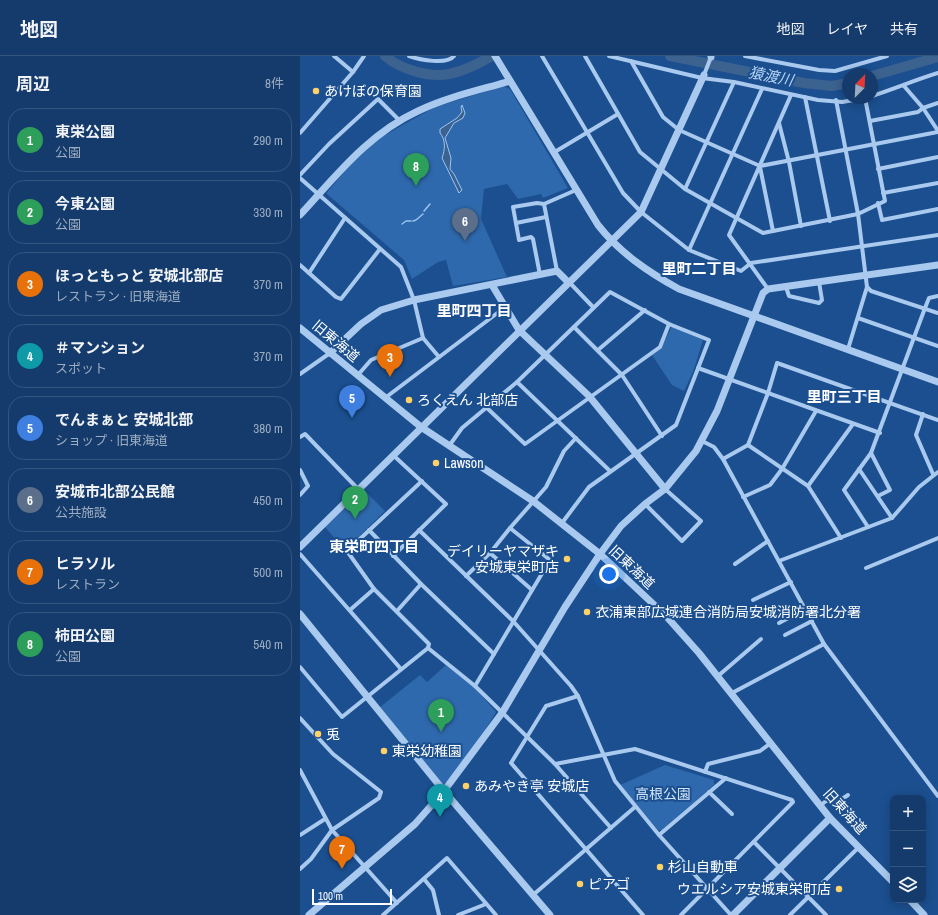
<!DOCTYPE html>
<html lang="ja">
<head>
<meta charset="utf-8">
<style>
  body { margin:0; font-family:"Archivo Narrow","Noto Sans JP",sans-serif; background:#1d4271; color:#f1f3f6 }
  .controls { position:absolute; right:12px; bottom:12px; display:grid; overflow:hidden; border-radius:8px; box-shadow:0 2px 10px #0003 }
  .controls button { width:36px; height:36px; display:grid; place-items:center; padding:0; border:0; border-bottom:1px solid #33557e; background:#143b6b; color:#f1f3f6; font:20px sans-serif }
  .compass { position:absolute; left:542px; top:12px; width:36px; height:36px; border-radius:50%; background:#143b6b; box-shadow:0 2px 10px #0003; rotate:24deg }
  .scale { position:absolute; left:12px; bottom:10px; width:80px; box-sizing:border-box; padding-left:4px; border:2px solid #fff; border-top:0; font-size:11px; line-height:14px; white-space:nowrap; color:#fff; -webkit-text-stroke:3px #1b4f8f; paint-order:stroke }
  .you { position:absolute; left:309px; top:518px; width:14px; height:14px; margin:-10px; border:3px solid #fff; border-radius:50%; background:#1a73e8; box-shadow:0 0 0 6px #1a73e833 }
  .badge { display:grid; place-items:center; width:26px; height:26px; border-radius:50%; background:#ffd166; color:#fff; font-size:13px; font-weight:700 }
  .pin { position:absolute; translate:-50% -33px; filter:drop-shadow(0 1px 2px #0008) }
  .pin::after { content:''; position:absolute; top:21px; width:14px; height:12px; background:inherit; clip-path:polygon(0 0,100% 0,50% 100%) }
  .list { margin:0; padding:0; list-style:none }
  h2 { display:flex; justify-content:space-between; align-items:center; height:52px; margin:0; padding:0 16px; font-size:17px }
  h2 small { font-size:13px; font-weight:400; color:#9dadc1 }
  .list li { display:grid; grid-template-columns:26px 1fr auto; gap:12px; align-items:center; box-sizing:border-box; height:64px; margin:0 8px 8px; padding:0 8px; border:1px solid #33557e; border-radius:16px }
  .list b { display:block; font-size:15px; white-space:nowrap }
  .list p { margin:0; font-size:13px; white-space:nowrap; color:#9dadc1 }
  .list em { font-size:13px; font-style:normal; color:#9dadc1 }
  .icon { flex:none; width:22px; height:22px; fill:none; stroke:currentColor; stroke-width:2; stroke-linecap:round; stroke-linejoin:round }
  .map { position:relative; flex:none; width:638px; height:859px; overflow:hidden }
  header { display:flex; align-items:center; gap:24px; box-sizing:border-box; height:56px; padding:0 20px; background:#143b6b; border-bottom:1px solid #33557e }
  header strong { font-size:19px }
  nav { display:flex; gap:22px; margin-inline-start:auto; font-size:14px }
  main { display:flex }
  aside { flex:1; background:#143b6b }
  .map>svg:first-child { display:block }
</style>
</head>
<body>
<header>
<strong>地図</strong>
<nav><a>地図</a><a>レイヤ</a><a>共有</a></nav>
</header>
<main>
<aside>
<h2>周辺<small>8件</small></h2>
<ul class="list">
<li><span class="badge" style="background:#2e9e5b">1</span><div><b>東栄公園</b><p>公園</p></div><em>290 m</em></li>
<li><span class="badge" style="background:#2e9e5b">2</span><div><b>今東公園</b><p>公園</p></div><em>330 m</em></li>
<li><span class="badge" style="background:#e8710a">3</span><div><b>ほっともっと 安城北部店</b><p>レストラン · 旧東海道</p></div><em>370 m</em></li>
<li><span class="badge" style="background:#0f9aa8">4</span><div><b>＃マンション</b><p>スポット</p></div><em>370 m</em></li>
<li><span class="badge" style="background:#3f7fe0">5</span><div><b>でんまぁと 安城北部</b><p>ショップ · 旧東海道</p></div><em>380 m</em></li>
<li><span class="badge" style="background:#5c6f8a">6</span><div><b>安城市北部公民館</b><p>公共施設</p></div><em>450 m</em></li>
<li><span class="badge" style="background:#e8710a">7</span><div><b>ヒラソル</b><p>レストラン</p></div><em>500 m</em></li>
<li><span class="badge" style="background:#2e9e5b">8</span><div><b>柿田公園</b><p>公園</p></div><em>540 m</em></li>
</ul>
</aside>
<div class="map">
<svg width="638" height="859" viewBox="0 0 638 859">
  <rect width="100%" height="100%" fill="#1b4f8f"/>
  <!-- green -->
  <g fill="#2e69ad">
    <polygon points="203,30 210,33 268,132 243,142 241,138 218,143 207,128 184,133 181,163 207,221 153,230 146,204 138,206 112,223 104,204 27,138 27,136 53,106 78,83 133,52"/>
    <polygon points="372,270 403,284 393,316 384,335 372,329 352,299 361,292"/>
    <polygon points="64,434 85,455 45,494 25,471"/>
    <polygon points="146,609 174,631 196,656 173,695 145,732 79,652 120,619 127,626"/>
    <polygon points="365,709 414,724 414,729 362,774 358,774 320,729"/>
  </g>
  <!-- water -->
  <path fill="#3c6290" stroke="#9cc4f0" d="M 162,49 L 165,57 L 163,62 L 154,67 L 145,82 L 151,102 L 150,113 L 154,118 L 162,134 L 159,137 L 142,102 C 145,94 146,84 140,77 L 140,73 L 157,62 L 162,56 L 161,51 Z"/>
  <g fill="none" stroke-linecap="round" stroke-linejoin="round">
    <!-- stream -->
    <g stroke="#9cc4f0" stroke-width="1.5">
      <polyline points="124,155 130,148"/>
      <polyline points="113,165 116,164 123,158"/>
      <polyline points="102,168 106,165 111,165"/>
    </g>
    <!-- river -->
    <g stroke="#3c6290" stroke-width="10">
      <path d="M 85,0 C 100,13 129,22 149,18 C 165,15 179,7 192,0"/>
      <polyline points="370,0 504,27 532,30 548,27"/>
      <polyline points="572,20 638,1"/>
    </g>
    <!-- minor -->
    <g stroke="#a9c9ee" stroke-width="4">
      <polyline points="34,0 53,16"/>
      <path d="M 109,0 C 120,4 147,9 154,0"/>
      <polyline points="242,0 323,137 341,156 389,194 441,215 451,207 638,179"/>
      <polyline points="285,0 340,96 385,133 463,177 558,158 585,145 565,42"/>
      <polyline points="309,0 402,22 434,26 518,44 542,46 566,42"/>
      <polyline points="445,0 519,14 535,15 587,0"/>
      <polyline points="331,5 363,61 379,74 460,110 638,76"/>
      <polyline points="404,19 411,1"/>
      <polyline points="604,30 623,52 638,75"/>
      <path d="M 572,40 C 594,33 615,24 638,17"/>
      <polyline points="505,41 530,165"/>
      <polyline points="536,44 558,158 567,231 548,293"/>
      <polyline points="570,65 618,56 623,52 638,47"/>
      <polyline points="479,67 489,106 501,170"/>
      <polyline points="0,77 53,16 64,0"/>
      <polyline points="253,97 318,58"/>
      <polyline points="460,111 473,175"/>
      <polyline points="578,113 638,101"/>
      <polyline points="0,119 29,88 78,43 100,65"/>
      <polyline points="0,122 101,211 114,244 123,282 139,301"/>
      <polyline points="385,133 434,26"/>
      <polyline points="583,137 638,127"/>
      <polyline points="578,147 582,164 638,153"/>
      <polyline points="216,167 246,161"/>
      <polyline points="389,194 462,33"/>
      <polyline points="0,209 36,241 41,243 80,193"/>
      <polyline points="257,215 244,148 276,134"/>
      <polyline points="9,217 45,162"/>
      <polyline points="240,219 233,183 231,181 219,184 213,151 237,147 244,148"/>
      <polyline points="269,226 293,251"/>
      <polyline points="486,231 489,240 519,247 522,244 519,226"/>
      <polyline points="567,231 571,235 638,257"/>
      <polyline points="468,233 429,179 491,39"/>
      <polyline points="558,262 638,290"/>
      <polyline points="274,271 322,319 362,380"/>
      <polyline points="298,294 345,254"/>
      <polyline points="398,312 580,377"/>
      <polyline points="0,318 30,297"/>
      <polyline points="57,320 71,304 123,282"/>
      <polyline points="217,326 310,415"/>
      <polyline points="85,342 204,252"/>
      <polyline points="187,352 225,388 360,291 369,268"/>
      <polyline points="623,358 616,379 633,418"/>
      <polyline points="0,381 5,378 7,380 58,433"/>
      <polyline points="402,385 414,391 423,403 524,588 638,740"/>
      <polyline points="448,389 508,430 541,482"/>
      <polyline points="149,390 162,372 217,326 310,236 369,268 409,284 376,369 289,431 262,467"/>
      <polyline points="571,397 590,434 578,440"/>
      <polyline points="423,403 448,389 468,337 477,307 638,364"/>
      <polyline points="559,413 592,462"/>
      <polyline points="0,414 8,430 0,439"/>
      <polyline points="122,425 47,495 74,533 129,588 128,592 175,630 255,708 311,772"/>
      <polyline points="508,430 553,368"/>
      <polyline points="443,441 470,429 482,413 516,355"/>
      <polyline points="345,448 382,485 401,465 365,433"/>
      <polyline points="568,471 544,434 571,397 625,252 629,242 638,240"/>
      <polyline points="69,474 121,528 194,598"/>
      <polyline points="119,474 213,565 271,630 278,640 315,725 359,779 431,859"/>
      <polyline points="190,497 232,534"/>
      <polyline points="0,498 101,613"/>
      <polyline points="93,500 146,448 93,399"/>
      <polyline points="479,505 592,462 619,431 638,416"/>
      <polyline points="435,508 468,485"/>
      <polyline points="566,512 638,482"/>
      <polyline points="166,520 190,497 210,472 246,431 264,395 276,382"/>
      <polyline points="453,544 491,526"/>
      <polyline points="50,554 74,533"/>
      <polyline points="97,555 121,528"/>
      <polyline points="479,567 505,553"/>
      <polyline points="485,579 512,565"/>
      <polyline points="0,611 42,661 128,592"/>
      <polyline points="418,620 461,583"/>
      <polyline points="175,630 250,504 210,472"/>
      <polyline points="432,637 524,588"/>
      <polyline points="278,640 246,650 211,707 343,859"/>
      <polyline points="0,662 33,698 81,736 79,742 32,774 11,803 0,813"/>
      <polyline points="255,708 335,693 492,744 493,746 381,859"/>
      <polyline points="0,714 32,774 97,847"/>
      <polyline points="405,716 408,708 460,695 471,687"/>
      <polyline points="409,736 432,758"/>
      <polyline points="521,749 526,745 539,745 548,739"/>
      <polyline points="0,779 25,763"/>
      <polyline points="359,779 426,722"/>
      <polyline points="454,786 526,859"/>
      <polyline points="124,823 133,834 139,859"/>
      <polyline points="233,839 335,751"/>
      <polyline points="83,859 147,802 196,859"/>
      <polyline points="158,859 186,848"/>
      <polyline points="490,859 559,791"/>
    </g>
    <!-- tertiary -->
    <g stroke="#a9c9ee" stroke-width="7">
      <path d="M 195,0 L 298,169 C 320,197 348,216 379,233 L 638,326"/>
      <polyline points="411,1 411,0"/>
      <path d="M 0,159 C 36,120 68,78 118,55 C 147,41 180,34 210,25"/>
      <polyline points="192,229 219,274 289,340 365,433"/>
      <polyline points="0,272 121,371 233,445 300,498 366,560 399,597 530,762 593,826"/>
      <polyline points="30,297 61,268 81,254 114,244 257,215 268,226"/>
      <polyline points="0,491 341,156 404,19"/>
      <polyline points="0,558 144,735 250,859"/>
      <polyline points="610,844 624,859"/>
      <polyline points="9,859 115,768 144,735 202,657 265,551 300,498 321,470 345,448 365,433 396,395 417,355 463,237 468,233 638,209"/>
      <polyline points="433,859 530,762"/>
    </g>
  </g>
  <!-- markers -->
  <g fill="#ffd166" stroke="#1b4f8f" stroke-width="1.5">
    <circle cx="16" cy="35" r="4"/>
    <circle cx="109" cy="344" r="4"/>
    <circle cx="136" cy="407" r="4"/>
    <circle cx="267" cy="503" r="4"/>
    <circle cx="287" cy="556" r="4"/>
    <circle cx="18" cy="678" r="4"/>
    <circle cx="84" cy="695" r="4"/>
    <circle cx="166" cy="730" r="4"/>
    <circle cx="360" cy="811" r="4"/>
    <circle cx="280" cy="828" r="4"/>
    <circle cx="539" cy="833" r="4"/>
  </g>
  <g text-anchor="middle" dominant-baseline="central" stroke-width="4" stroke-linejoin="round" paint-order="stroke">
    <!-- poi labels -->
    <g font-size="14" fill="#fff" stroke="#1b4f8f" text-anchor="start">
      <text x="24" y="35">あけぼの保育園</text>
      <text x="117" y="344">ろくえん 北部店</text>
      <text x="144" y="407">Lawson</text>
      <text x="259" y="495" text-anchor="end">デイリーヤマザキ<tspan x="259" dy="16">安城東栄町店</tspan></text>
      <text x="295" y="556">衣浦東部広域連合消防局安城消防署北分署</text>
      <text x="26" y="678">兎</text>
      <text x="92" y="695">東栄幼稚園</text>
      <text x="174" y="730">あみやき亭 安城店</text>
      <text x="368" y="811">杉山自動車</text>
      <text x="288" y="828">ピアゴ</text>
      <text x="531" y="833" text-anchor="end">ウエルシア安城東栄町店</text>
    </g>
    <!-- street labels -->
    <g font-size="14" fill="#fff" stroke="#1b4f8f">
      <text transform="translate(36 285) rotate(40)">旧東海道</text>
      <text transform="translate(332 511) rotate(43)">旧東海道</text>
      <text transform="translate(545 755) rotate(48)">旧東海道</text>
    </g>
    <!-- park labels -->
    <g font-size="14" fill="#cfe3fa" stroke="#1b4f8f">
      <text x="363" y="738">高根公園</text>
    </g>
    <!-- water labels -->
    <g font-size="15" font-style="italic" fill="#b5d3f5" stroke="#1b4f8f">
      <text transform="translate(471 20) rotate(11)">猿渡川</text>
    </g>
    <!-- neighbourhood labels -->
    <g font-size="15" font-weight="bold" fill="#fff" stroke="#1b4f8f">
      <text x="399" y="212">里町二丁目</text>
      <text x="174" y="254">里町四丁目</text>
      <text x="544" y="340">里町三丁目</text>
      <text x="74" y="490">東栄町四丁目</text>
    </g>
  </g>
</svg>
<div class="controls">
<button>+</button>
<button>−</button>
<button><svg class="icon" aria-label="layers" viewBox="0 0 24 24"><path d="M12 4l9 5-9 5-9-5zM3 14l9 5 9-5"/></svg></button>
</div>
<svg class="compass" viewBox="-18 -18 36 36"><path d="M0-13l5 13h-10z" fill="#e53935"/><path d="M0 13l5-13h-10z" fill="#9dadc1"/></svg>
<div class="scale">100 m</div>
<div class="you"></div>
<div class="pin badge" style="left:141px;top:676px;background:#2e9e5b">1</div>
<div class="pin badge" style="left:55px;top:463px;background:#2e9e5b">2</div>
<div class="pin badge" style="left:90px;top:321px;background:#e8710a">3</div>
<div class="pin badge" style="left:140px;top:761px;background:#0f9aa8">4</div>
<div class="pin badge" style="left:52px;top:362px;background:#3f7fe0">5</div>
<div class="pin badge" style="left:165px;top:185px;background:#5c6f8a">6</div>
<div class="pin badge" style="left:42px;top:813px;background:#e8710a">7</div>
<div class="pin badge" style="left:116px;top:130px;background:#2e9e5b">8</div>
</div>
</main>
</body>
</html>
